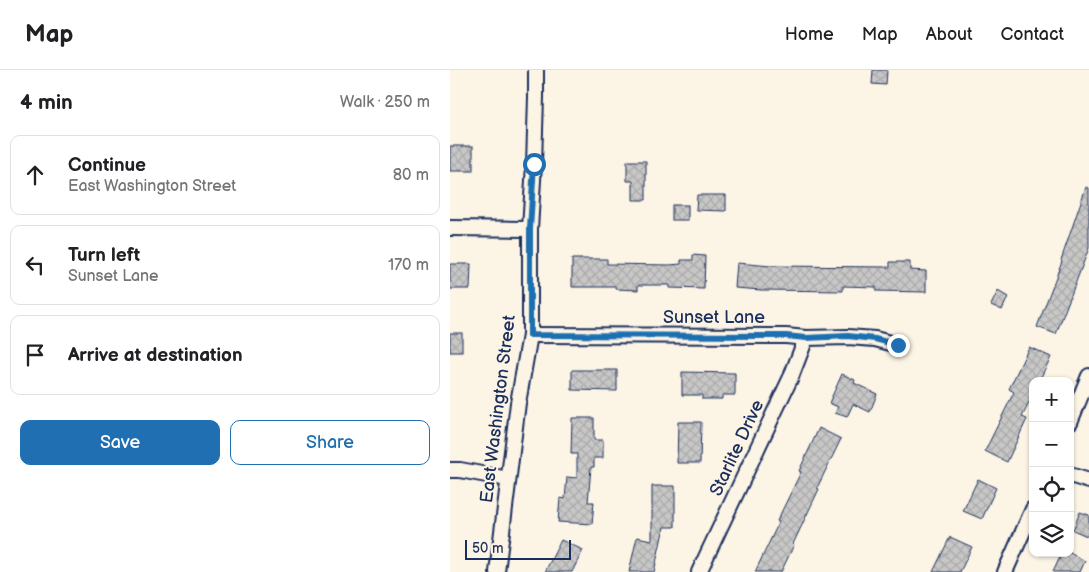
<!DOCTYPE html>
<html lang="en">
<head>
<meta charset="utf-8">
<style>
  body { margin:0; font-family:"Balsamiq Sans",sans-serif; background:#f6f6f6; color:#202124 }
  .controls { position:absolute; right:15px; bottom:15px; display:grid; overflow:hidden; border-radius:10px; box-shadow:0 1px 4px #0004 }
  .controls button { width:45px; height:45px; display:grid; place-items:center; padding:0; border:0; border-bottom:1px solid #e0e0e0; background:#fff; color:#202124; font:25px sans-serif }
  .scale { position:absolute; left:15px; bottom:12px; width:106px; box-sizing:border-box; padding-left:5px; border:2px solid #1b2f5e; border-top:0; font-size:14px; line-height:18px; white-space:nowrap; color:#1b2f5e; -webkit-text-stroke:4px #fcf5e5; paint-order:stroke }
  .stop { position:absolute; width:15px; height:15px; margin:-11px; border:4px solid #1f6fb2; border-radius:50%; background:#fff }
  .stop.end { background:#1f6fb2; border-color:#fff; box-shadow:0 1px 5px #0008 }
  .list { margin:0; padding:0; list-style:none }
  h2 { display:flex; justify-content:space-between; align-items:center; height:65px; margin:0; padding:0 20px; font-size:21px }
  h2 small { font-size:16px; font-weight:400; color:#757577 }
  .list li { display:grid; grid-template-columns:32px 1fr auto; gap:15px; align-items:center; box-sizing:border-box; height:80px; margin:0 10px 10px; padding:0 10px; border:1px solid #e0e0e0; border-radius:10px }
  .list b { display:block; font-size:19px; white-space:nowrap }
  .list p { margin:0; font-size:16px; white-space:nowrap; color:#757577 }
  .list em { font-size:16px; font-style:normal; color:#757577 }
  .actions { display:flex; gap:10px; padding:15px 20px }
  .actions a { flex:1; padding:11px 0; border:1px solid #1f6fb2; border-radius:10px; text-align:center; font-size:18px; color:#1f6fb2 }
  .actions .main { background:#1f6fb2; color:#fff }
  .icon { flex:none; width:28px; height:28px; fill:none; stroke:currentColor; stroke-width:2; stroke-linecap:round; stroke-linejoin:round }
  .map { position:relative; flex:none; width:639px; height:502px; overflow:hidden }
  header { display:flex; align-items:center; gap:30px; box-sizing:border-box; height:70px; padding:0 25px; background:#fff; border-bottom:1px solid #e0e0e0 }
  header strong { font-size:24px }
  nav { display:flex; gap:28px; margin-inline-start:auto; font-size:18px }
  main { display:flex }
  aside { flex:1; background:#fff }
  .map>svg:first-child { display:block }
</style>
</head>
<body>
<header>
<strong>Map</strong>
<nav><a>Home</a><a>Map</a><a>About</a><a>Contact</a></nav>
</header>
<main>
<aside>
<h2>4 min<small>Walk · 250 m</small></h2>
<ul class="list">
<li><svg class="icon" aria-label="ahead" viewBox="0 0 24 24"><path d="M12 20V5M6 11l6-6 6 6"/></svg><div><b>Continue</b><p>East Washington Street</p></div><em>80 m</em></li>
<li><svg class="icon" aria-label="left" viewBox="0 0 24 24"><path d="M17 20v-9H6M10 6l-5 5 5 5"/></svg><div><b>Turn left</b><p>Sunset Lane</p></div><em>170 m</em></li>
<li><svg class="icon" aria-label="arrive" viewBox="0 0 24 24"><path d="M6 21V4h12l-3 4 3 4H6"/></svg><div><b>Arrive at destination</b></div></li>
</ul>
<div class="actions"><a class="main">Save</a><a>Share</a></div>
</aside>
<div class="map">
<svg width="639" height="502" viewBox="0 0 639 502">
  <defs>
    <pattern id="building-cross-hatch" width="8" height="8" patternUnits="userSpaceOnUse" patternTransform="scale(1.25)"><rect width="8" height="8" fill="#c8c7c6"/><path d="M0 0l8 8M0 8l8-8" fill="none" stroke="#ababac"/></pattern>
  </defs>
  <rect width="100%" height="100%" fill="#fcf5e5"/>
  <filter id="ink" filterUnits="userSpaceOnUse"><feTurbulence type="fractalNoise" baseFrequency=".02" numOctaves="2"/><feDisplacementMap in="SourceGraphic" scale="10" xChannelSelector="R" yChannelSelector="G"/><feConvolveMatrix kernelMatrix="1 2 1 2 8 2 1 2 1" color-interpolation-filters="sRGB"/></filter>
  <g filter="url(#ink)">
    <!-- building -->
    <g fill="url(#building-cross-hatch)" stroke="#1b2f5e">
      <polygon points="423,0 437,0 436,15 422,14"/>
      <rect x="0" y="76" width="23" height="25"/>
      <polygon points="177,91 196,91 196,130 183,130 183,111 177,111"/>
      <polygon points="636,117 639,118 639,178 606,264 587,257 612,191 611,190"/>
      <polygon points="247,125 276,125 276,141 246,140"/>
      <rect x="222" y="135" width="16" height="15"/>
      <polygon points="243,185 255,186 254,219 219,218 219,215 188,215 188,220 166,219 166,217 122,217 122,189 157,189 157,194 220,195 231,194 231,190 243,190"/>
      <polygon points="440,192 460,192 460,200 476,201 476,222 426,221 426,217 393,216 393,221 311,220 285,218 287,193 321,196 440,197"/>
      <polygon points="0,194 21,194 20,219 0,219"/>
      <polygon points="548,221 558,227 552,240 541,235"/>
      <rect x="0" y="263" width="12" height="19"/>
      <polygon points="579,277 601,287 589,311 583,311 583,325 572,347 577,349 557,392 535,381 564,322 559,319"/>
      <polygon points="122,300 167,300 167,321 122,320"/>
      <polygon points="232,302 285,303 285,325 272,325 272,329 252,329 252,325 232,325"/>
      <polygon points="392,304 405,310 404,313 427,324 420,342 403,334 397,347 385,343 388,337 379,333"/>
      <polygon points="122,348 144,348 144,370 153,370 153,388 144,388 144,397 141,397 138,432 144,432 142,454 108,452 110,428 115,429 117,407 127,408 127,384 121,384"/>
      <polygon points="228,352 251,352 250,393 227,393"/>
      <polygon points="369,358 391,369 367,418 369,419 343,474 344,475 331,502 305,502 329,452 327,451 351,402 349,401"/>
      <polygon points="528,409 546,418 532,449 513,441"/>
      <polygon points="202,416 225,416 225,457 214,457 204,502 179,502 187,467 202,470"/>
      <polygon points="630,442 639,445 639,467 623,460"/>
      <polygon points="500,467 522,477 510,502 483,502"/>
      <polygon points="111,470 133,480 122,502 95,502"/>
      <polygon points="612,483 620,483 635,491 630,502 603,502"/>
    </g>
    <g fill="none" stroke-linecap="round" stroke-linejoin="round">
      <!-- minor casing -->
      <g stroke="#1b2f5e" stroke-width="18">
        <g id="minor">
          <polyline points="0,158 80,159"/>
          <polyline points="80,265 336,266 356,268 398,267 425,269 448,275"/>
          <polyline points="620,352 639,306"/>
          <polyline points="0,400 10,400 58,409"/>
          <polyline points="620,405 639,411"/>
          <polyline points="47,502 68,333 80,265 80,159 84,94 86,27 86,0"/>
          <polyline points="249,502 341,307 356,268"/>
          <polyline points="555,502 583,439"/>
        </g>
      </g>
      <!-- minor -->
      <use href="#minor" stroke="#fcf5e5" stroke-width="14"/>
    </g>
  </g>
  <g fill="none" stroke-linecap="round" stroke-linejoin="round" filter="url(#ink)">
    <!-- route -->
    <polyline stroke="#1f6fb2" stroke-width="6" points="84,94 80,159 80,265 336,266 356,268 398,266 425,269 448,275"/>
  </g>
  <g text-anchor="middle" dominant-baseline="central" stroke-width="4" stroke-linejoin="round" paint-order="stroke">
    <!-- street labels -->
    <g font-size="18" fill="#1b2f5e" stroke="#fcf5e5">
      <text x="264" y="247">Sunset Lane</text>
      <text transform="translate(48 339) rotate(-83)">East Washington Street</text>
      <text transform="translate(287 378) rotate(-65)">Starlite Drive</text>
    </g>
  </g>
</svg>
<div class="controls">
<button>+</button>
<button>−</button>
<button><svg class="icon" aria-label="locate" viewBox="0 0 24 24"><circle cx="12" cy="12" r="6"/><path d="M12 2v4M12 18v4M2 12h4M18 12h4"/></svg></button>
<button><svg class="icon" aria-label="layers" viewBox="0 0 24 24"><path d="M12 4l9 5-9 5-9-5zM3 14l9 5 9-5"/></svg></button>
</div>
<div class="scale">50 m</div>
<div class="stop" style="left:84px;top:94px"></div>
<div class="stop end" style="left:448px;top:275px"></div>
</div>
</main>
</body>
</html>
